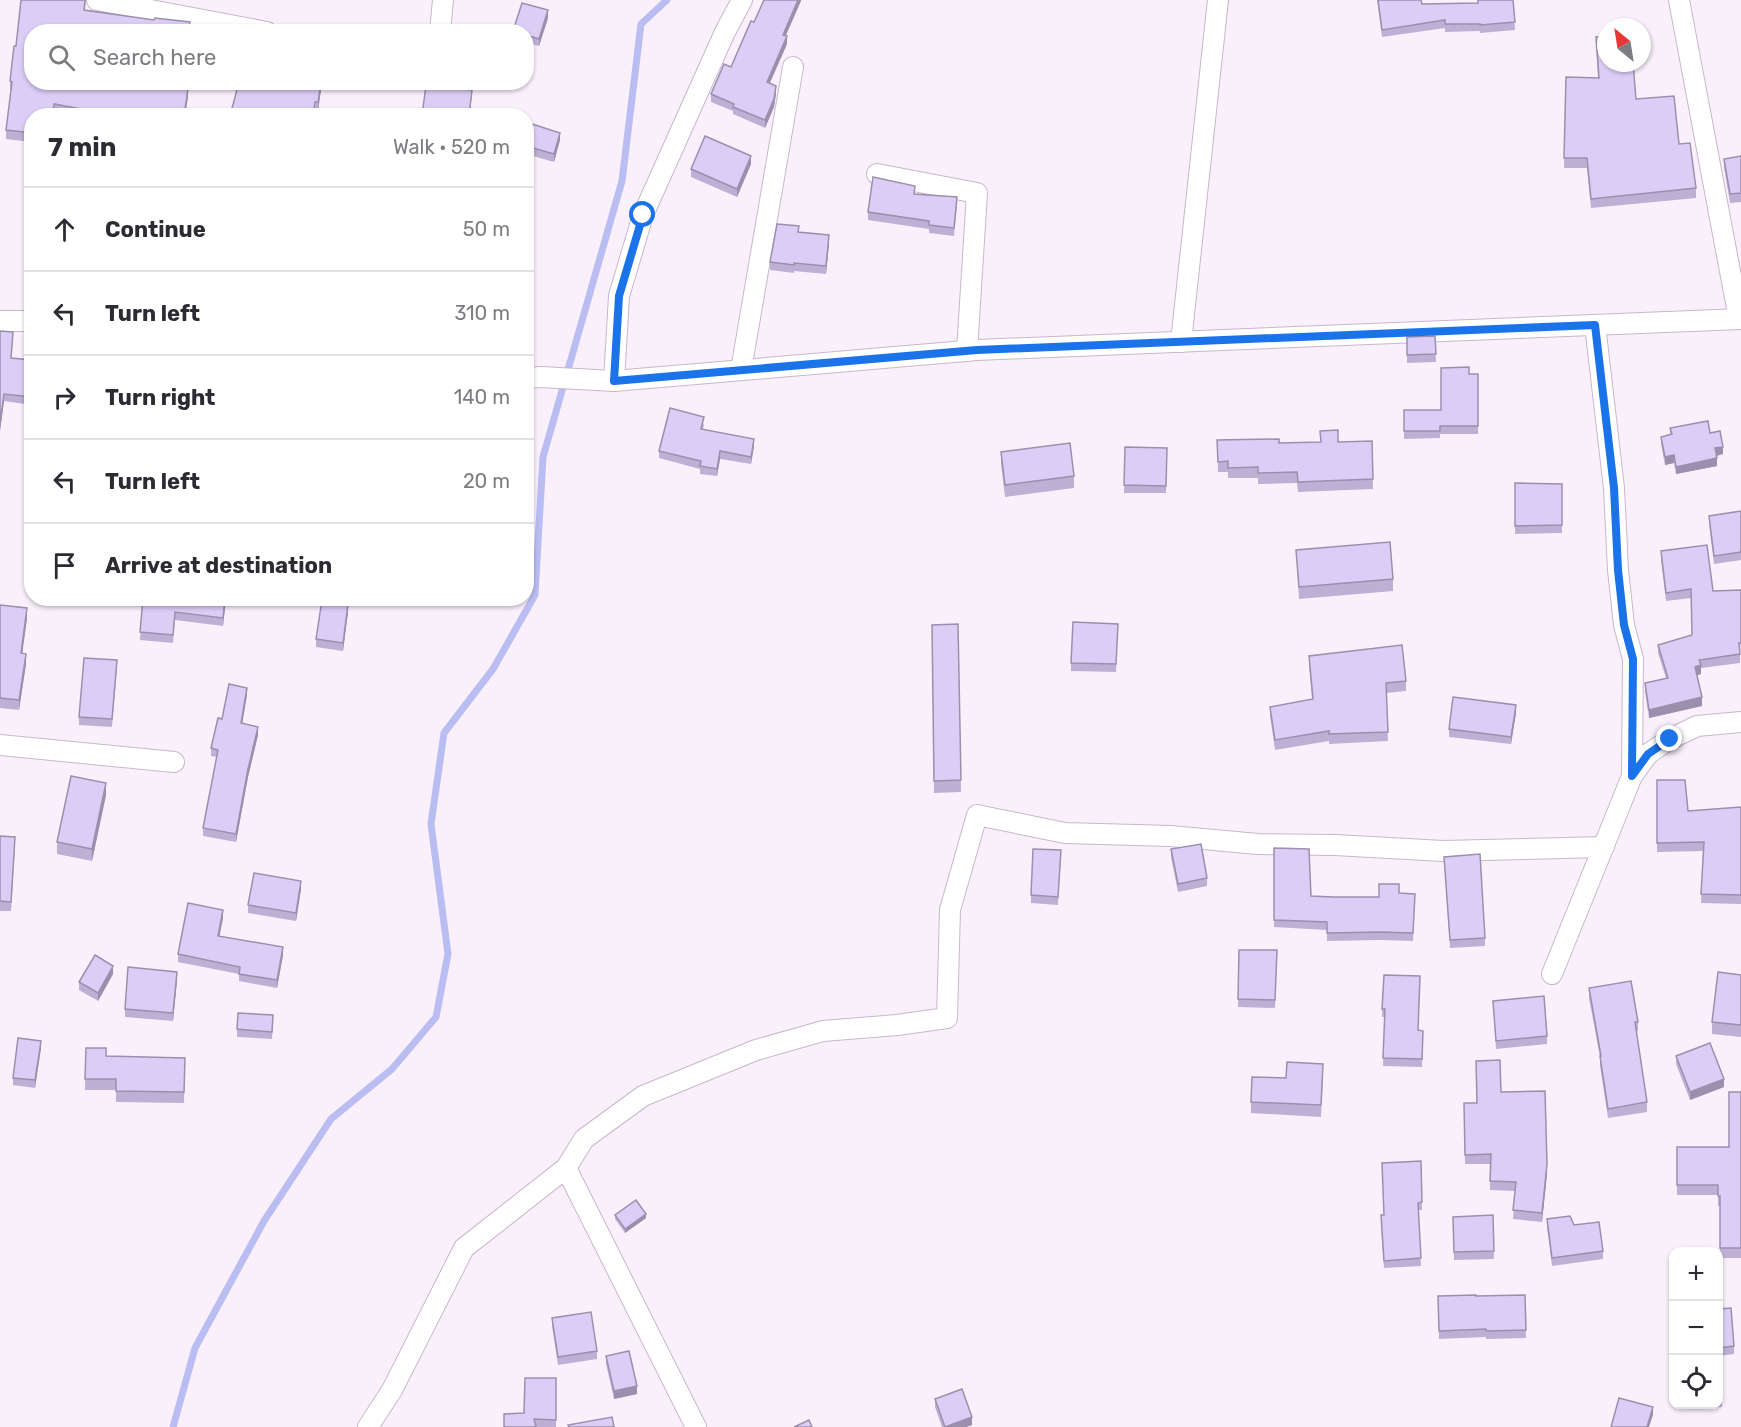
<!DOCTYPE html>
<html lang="en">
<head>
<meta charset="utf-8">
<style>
  body { margin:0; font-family:Rubik,sans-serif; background:#f2f2f3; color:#2b2b33 }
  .controls { position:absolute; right:18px; bottom:18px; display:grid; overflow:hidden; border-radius:12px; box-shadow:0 2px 4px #0004 }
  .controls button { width:54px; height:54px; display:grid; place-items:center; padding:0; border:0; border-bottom:2px solid #e1e1e2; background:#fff; color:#2b2b33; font:30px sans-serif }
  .compass { position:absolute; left:1597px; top:18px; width:54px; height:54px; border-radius:50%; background:#fff; box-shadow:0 2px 4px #0004; rotate:330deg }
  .stop { position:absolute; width:18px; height:18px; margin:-14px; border:4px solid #1a73e8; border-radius:50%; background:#fff }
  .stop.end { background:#1a73e8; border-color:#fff; box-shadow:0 2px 6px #0008 }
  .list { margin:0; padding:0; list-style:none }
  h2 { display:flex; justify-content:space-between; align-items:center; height:78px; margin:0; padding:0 24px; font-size:26px }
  h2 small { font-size:20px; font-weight:400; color:#7c7c81 }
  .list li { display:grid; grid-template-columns:39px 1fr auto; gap:18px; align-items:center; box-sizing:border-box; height:84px; padding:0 24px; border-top:2px solid #e1e1e2 }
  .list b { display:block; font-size:22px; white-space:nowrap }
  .list em { font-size:20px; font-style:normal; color:#7c7c81 }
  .icon { flex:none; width:33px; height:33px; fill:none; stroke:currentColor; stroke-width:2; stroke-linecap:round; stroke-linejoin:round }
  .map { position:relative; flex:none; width:1741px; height:1427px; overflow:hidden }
  .search { position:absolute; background:#fff; box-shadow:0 2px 4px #0004; left:24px; top:24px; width:510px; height:66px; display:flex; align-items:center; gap:15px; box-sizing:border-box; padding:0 21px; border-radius:24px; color:#7c7c81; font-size:22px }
  .panel { position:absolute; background:#fff; box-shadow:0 2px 4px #0004; left:24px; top:108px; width:510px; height:498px; border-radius:24px }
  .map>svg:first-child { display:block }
</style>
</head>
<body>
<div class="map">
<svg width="1741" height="1427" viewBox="0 0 1741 1427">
  <rect width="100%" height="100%" fill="#faf0fc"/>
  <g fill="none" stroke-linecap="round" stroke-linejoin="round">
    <!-- stream -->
    <polyline stroke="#babdf2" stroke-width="7" points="173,1427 195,1348 264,1221 331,1119 392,1069 436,1017 448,954 431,824 444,733 493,669 535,595 543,457 622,181 641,24 667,0"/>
    <!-- street casing -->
    <g stroke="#c8b7cb" stroke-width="22">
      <g id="street">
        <polyline points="97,0 267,32"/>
        <polyline points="1679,0 1739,319"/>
        <polyline points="440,32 443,0"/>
        <polyline points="877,174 977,193 967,351"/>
        <polyline points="0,321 32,321"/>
        <polyline points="1595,325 1614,488 1618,570 1624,625 1633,659 1632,776"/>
        <polyline points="1181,342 1218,0"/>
        <polyline points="741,370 793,67"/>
        <polyline points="526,378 541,377 614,381 619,296 643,215 725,32 742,0"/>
        <polyline points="614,381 977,350 1741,319"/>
        <polyline points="0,745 174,762"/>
        <polyline points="1552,974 1632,776 1648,754 1670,739 1697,726 1741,722"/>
        <polyline points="566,1168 696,1427"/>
        <polyline points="368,1427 392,1390 464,1248 566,1168 584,1139 643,1096 756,1050 823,1031 897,1025 947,1018 950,910 977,815 1065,833 1170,836 1258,844 1335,845 1443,851 1604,847"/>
      </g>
    </g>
    <!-- street -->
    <use href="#street" stroke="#fff" stroke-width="20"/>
  </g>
  <!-- wall -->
  <g fill="#bdb0d4">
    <polygon points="21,0 86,0 85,10 154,20 155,18 190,22 190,32 32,32 32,82 183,82 182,87 188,88 188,97 185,116 70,116 54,113 54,116 32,116 32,142 6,139 6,130 11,90 10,90 10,81 14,46 16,46"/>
    <polygon points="801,0 785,36 787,44 770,83 776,93 774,107 765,128 733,114 733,111 711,102 711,94 731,67 754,22"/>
    <polygon points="1377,0 1421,0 1422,4 1478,3 1477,0 1513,0 1515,30 1480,33 1480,31 1445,32 1445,28 1382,37"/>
    <polygon points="522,3 548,18 539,46 526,43 526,32 513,32"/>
    <polygon points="1596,37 1636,99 1679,144 1696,188 1696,198 1591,208 1587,168 1564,168 1566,77 1598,78"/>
    <polygon points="322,82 318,111 315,111 314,116 231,116 231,112"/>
    <polygon points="526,122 560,140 554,162 526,154"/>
    <polygon points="1741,156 1741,202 1730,203 1724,167 1724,159"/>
    <polygon points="751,164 737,197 691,177 691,169"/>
    <polygon points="915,194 957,205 954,236 929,233 929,229 868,220 868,212"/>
    <polygon points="799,232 829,243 826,274 794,271 794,273 770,270 770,262"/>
    <polygon points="0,331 13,340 11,358 32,360 32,405 4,401 0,431"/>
    <polygon points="1435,336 1436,362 1407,363 1407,337"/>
    <polygon points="1469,374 1478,374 1478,434 1440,434 1440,438 1404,439 1404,410 1441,410"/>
    <polygon points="704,424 703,430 754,446 751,464 720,459 717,476 700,474 700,469 659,458 659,451"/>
    <polygon points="1670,428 1710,433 1723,454 1717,456 1717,466 1676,474 1674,463 1665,465 1661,444 1661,437 1670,435"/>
    <polygon points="1217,440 1279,443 1372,441 1373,489 1298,492 1297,483 1258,484 1258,478 1228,478 1228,472 1218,472"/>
    <polygon points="1125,447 1167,448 1166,493 1124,493"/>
    <polygon points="1001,452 1074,476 1074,488 1005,497 1001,464"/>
    <polygon points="1515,483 1562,484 1562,533 1515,534"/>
    <polygon points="1741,511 1741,560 1714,564 1709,524 1709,516"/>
    <polygon points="1296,550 1393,579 1393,591 1299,599"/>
    <polygon points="1661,551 1713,591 1741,590 1740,663 1701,668 1701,674 1697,675 1702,706 1649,718 1645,692 1645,683 1666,678 1658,653 1658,645 1692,635 1691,598 1666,601 1661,560"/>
    <polygon points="143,598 226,598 223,626 175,620 173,643 140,640"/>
    <polygon points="0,605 27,618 22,653 26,664 19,710 0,708"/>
    <polygon points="348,612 343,651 316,647 316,639"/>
    <polygon points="958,624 961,792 934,793 932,625"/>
    <polygon points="1118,624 1116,672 1071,671 1071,663"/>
    <polygon points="1309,656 1406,681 1406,691 1386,693 1388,741 1329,744 1329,741 1275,750 1270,716 1270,707 1312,699 1309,665"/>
    <polygon points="117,668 112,727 79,725 79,717"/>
    <polygon points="247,695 242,724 258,735 248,777 236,842 203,836 203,828 217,757 211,756 211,748 222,719"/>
    <polygon points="1516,713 1511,744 1449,737 1449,729"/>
    <polygon points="1657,780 1688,811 1741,807 1741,904 1701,903 1703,851 1657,852"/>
    <polygon points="106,795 92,861 57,854 57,842"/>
    <polygon points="0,836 15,846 11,911 0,911"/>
    <polygon points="1274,848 1311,896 1333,897 1379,897 1399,893 1415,894 1413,941 1380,940 1327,941 1327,930 1274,927"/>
    <polygon points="1171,849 1207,878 1207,886 1178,892 1171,857"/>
    <polygon points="1061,850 1058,905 1031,903 1031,895"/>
    <polygon points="1444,857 1485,938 1485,946 1450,948"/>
    <polygon points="301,889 296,921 248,913 248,905"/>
    <polygon points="223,918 219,936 283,955 277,988 239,981 239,974 178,962 178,954"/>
    <polygon points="1239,950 1277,950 1275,1008 1238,1007"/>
    <polygon points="113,974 98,1001 79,990 79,982"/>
    <polygon points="1384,975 1418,1030 1423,1031 1422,1067 1383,1066 1385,1017 1382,1017 1382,1009"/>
    <polygon points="1741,975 1741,1037 1712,1034 1712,1022"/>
    <polygon points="177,980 173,1021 125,1017 125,1009"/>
    <polygon points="1589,988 1638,1022 1638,1031 1636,1032 1647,1102 1647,1112 1608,1118 1600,1066 1600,1057 1589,998"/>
    <polygon points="1493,1001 1547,1036 1547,1044 1496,1049"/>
    <polygon points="273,1023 272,1039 237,1037 237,1029"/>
    <polygon points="41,1048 35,1088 13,1085 13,1078"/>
    <polygon points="86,1048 106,1056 185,1058 184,1103 116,1102 116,1090 85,1090"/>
    <polygon points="1676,1056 1724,1087 1690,1100 1676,1064"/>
    <polygon points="1323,1075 1321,1117 1251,1113 1251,1102 1286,1078"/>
    <polygon points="1501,1092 1547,1174 1542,1222 1513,1219 1515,1191 1490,1190 1490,1164 1465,1164 1464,1103 1476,1103"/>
    <polygon points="1741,1092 1741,1258 1720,1258 1720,1206 1718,1206 1718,1195 1677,1195 1677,1147 1729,1147"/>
    <polygon points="1382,1163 1422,1202 1422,1210 1418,1210 1421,1266 1384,1268 1381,1223 1381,1215 1384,1215"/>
    <polygon points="615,1215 646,1218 625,1233 615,1219"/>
    <polygon points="1493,1215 1494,1259 1454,1260 1453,1217"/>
    <polygon points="1547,1219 1574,1225 1603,1251 1603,1259 1552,1266 1547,1227"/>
    <polygon points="1525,1295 1526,1338 1486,1339 1486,1337 1439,1339 1438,1296 1476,1296"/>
    <polygon points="1719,1309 1734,1346 1734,1354 1719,1356 1722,1407 1695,1409 1695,1404 1719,1404"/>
    <polygon points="552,1318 597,1351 597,1359 558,1365 552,1326"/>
    <polygon points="606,1356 637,1394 614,1399 606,1364"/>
    <polygon points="556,1378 556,1427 504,1427 524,1413"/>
    <polygon points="935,1399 972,1425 966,1427 942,1427 935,1407"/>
  </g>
  <!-- shaded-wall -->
  <g fill="#9a90ad">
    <polygon points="798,0 801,0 801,1 783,42 783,35"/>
    <polygon points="548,10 548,18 539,46 539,39"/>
    <polygon points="787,36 787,44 767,89 767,82"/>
    <polygon points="321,82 322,82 318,111 318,102"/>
    <polygon points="776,86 776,93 774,107 765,128 765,120"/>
    <polygon points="188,88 188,97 185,116 184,116"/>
    <polygon points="472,90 470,116 469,116"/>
    <polygon points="560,133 560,140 554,162 554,154"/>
    <polygon points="751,156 751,164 737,197 737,189"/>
    <polygon points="829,235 829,243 826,274 826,266"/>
    <polygon points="4,394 4,401 0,431 0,423"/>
    <polygon points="754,439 754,446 751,464 751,457"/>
    <polygon points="1723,447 1723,454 1715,456 1715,448"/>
    <polygon points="720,451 720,459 717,476 717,469"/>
    <polygon points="1674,455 1674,463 1665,465 1665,457"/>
    <polygon points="1717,458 1717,466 1676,474 1676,467"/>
    <polygon points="225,598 226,598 223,626 223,618"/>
    <polygon points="348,604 348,612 343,651 343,643"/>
    <polygon points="27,608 27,618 21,663 21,653"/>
    <polygon points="26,654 26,664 19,710 19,700"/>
    <polygon points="1701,665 1701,674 1695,676 1695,667"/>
    <polygon points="247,688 247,695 241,731 241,723"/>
    <polygon points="1702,697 1702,706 1649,718 1649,710"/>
    <polygon points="1516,705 1516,713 1511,744 1511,737"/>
    <polygon points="258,727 258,735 248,777 236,842 236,834 248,769"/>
    <polygon points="106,783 106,795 92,861 92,849"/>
    <polygon points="301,881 301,889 296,921 296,913"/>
    <polygon points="223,910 223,918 218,944 218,936"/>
    <polygon points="283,947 283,955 277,988 277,980"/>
    <polygon points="113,966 113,974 98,1001 98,993"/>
    <polygon points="177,972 177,980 173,1021 173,1013"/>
    <polygon points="41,1041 41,1048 35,1088 35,1080"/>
    <polygon points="1724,1079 1724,1087 1690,1100 1690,1092"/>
    <polygon points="1547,1164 1547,1174 1542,1222 1542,1213"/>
    <polygon points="646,1214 646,1218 625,1233 625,1229"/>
    <polygon points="637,1386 637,1394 614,1399 614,1391"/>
    <polygon points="1653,1407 1653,1415 1649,1427 1647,1427"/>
    <polygon points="972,1417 972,1425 966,1427 945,1427"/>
  </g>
  <!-- building -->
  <g fill="#dccdf7" stroke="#9a90ad" stroke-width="1.5">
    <polygon points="21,0 85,0 84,10 154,20 155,18 190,22 188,32 32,32 32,82 181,82 181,87 188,88 184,116 119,116 54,104 53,116 32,116 32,133 6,130 12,82 10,81 14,46 16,46"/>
    <polygon points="764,0 798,0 783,35 787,36 767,82 776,86 774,99 765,120 733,107 734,104 711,94 724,64 731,67 751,21 754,22"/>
    <polygon points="1378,0 1421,0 1422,4 1478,3 1478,0 1513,0 1515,22 1480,25 1480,24 1445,24 1445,20 1382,30"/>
    <polygon points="522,3 548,10 539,39 526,35 526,32 513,31"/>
    <polygon points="1606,36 1606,63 1633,63 1636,99 1674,96 1679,144 1690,143 1696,188 1591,199 1587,158 1564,158 1566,77 1599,78 1596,37"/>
    <polygon points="239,82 321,82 318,102 315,102 313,116 243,116 231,112"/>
    <polygon points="426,85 472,90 469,116 422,116"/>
    <polygon points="526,122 560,133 554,154 526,146"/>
    <polygon points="705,136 751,156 737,189 691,169"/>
    <polygon points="1741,156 1741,193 1730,194 1724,159"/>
    <polygon points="873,177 915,186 914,194 957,197 954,228 929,225 929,221 868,212"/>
    <polygon points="777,224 799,226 798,232 829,235 826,266 794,263 794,265 770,262"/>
    <polygon points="0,331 13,332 11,358 32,360 32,397 4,394 0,423"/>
    <polygon points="1435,336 1436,354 1407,355 1407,337"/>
    <polygon points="1469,367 1469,374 1478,374 1478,426 1440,426 1440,431 1404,431 1404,410 1441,410 1441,368"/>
    <polygon points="670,408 704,417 701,429 754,439 751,457 720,451 717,469 700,466 701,461 659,451"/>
    <polygon points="1708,421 1710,433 1720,431 1723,447 1715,448 1717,458 1676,467 1674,455 1665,457 1661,437 1672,434 1670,428"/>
    <polygon points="1338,430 1338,442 1372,441 1373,479 1298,482 1297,472 1258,473 1258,467 1228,468 1228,461 1218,462 1217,440 1279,439 1279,443 1321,442 1320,431"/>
    <polygon points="1070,443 1074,476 1005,485 1001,452"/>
    <polygon points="1125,447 1167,448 1166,486 1124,485"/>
    <polygon points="1515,483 1562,484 1562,525 1515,526"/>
    <polygon points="1741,511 1741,552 1714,556 1709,516"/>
    <polygon points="1390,542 1393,579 1299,587 1296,550"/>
    <polygon points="1707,545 1713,591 1741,590 1741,643 1739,643 1740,654 1699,660 1701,665 1695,667 1702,697 1649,710 1645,683 1668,678 1658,645 1692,635 1691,589 1666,593 1661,551"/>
    <polygon points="143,598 225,598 223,618 175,612 173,635 140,632"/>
    <polygon points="322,600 348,604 343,643 316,639"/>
    <polygon points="0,605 27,608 21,653 26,654 19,700 0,698"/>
    <polygon points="1073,622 1118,624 1116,664 1071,663"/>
    <polygon points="958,624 961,780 934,781 932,625"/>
    <polygon points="1402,645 1406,681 1386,683 1388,732 1329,734 1329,731 1275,740 1270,707 1313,699 1309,656"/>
    <polygon points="84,658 117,660 112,719 79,717"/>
    <polygon points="229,684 247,688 241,723 258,727 248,769 236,834 203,828 218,750 211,748 218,718 222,719"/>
    <polygon points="1453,697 1516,705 1511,737 1449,729"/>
    <polygon points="71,776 106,783 92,849 57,842"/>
    <polygon points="1657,780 1685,780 1688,811 1741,807 1741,895 1701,894 1704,842 1657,843"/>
    <polygon points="0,836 15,837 11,902 0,901"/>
    <polygon points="1201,844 1207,878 1178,884 1171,849"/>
    <polygon points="1274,848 1309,849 1311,896 1333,897 1379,897 1379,884 1399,884 1399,893 1415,894 1413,933 1380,932 1327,933 1327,922 1274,920"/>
    <polygon points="1033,849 1061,850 1058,897 1031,895"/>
    <polygon points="1480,854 1485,938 1450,940 1444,857"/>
    <polygon points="254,873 301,881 296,913 248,905"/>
    <polygon points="188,903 223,910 218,936 283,947 277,980 239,974 240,967 178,954"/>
    <polygon points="1239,950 1277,950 1275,1000 1238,999"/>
    <polygon points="95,955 113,966 98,993 79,982"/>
    <polygon points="128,967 177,972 173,1013 125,1009"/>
    <polygon points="1718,972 1741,975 1741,1025 1712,1022"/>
    <polygon points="1384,975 1420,976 1418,1030 1423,1031 1422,1059 1383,1058 1385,1009 1382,1009"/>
    <polygon points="1631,981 1638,1022 1635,1022 1647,1102 1608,1109 1600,1056 1601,1056 1589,988"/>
    <polygon points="1544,996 1547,1036 1496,1041 1493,1001"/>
    <polygon points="238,1013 273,1015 272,1032 237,1029"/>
    <polygon points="18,1038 41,1041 35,1080 13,1078"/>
    <polygon points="1710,1043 1724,1079 1690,1092 1676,1056"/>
    <polygon points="86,1048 106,1048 106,1056 185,1058 184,1092 116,1091 116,1079 85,1079"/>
    <polygon points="1500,1060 1501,1092 1545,1091 1547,1164 1542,1213 1513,1210 1516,1182 1490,1181 1491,1154 1465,1155 1464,1103 1477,1103 1476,1061"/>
    <polygon points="1287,1062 1323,1064 1321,1105 1251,1102 1252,1077 1286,1078"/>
    <polygon points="1729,1092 1741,1092 1741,1248 1720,1248 1720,1196 1718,1196 1718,1185 1677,1185 1677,1147 1729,1147"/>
    <polygon points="1421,1161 1422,1202 1418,1203 1421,1258 1384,1261 1381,1215 1384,1215 1382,1163"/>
    <polygon points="636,1200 646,1214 625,1229 615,1215"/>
    <polygon points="1493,1215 1494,1251 1454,1252 1453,1217"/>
    <polygon points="1570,1216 1574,1225 1599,1222 1603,1251 1552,1258 1547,1219"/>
    <polygon points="1476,1295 1476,1296 1525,1295 1526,1330 1486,1331 1486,1329 1439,1331 1438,1296"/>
    <polygon points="1731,1308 1734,1346 1719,1348 1722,1399 1719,1399 1719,1309"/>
    <polygon points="591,1312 597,1351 558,1357 552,1318"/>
    <polygon points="629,1351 637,1386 614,1391 606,1356"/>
    <polygon points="525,1378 556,1378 556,1420 534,1419 536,1427 504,1427 504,1414 524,1413"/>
    <polygon points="962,1389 972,1417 945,1427 935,1399"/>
    <polygon points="1619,1398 1653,1407 1647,1427 1611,1427"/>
    <polygon points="612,1417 614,1427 569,1427 568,1425"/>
    <polygon points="809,1420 812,1427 794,1427"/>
  </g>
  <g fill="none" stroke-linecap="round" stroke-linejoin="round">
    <!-- route -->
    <polyline stroke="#1a73e8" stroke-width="8" points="643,215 619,296 614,381 977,350 1595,325 1614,488 1618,570 1624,625 1633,659 1632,776 1648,754 1670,739"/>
  </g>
</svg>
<div class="controls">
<button>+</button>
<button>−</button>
<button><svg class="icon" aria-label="locate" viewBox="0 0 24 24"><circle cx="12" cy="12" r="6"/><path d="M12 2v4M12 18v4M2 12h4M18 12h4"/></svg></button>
</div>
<svg class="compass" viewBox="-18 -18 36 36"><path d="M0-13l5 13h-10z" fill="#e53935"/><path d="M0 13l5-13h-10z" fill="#7c7c81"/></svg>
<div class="stop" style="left:643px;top:215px"></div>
<div class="stop end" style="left:1670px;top:739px"></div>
<div class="search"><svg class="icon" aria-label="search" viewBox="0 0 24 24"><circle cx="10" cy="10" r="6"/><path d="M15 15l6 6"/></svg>Search here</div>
<section class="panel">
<h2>7 min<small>Walk · 520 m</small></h2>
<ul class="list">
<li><svg class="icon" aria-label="ahead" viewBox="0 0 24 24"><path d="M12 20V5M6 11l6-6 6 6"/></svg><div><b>Continue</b></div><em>50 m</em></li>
<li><svg class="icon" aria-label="left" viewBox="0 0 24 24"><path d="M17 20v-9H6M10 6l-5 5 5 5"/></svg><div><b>Turn left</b></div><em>310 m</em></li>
<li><svg class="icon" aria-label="right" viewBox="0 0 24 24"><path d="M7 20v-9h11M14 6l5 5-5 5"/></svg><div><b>Turn right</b></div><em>140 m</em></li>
<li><svg class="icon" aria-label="left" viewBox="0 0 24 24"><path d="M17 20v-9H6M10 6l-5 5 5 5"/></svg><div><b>Turn left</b></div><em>20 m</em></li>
<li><svg class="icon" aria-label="arrive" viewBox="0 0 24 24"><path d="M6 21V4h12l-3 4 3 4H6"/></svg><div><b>Arrive at destination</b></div></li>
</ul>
</section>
</div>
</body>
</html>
